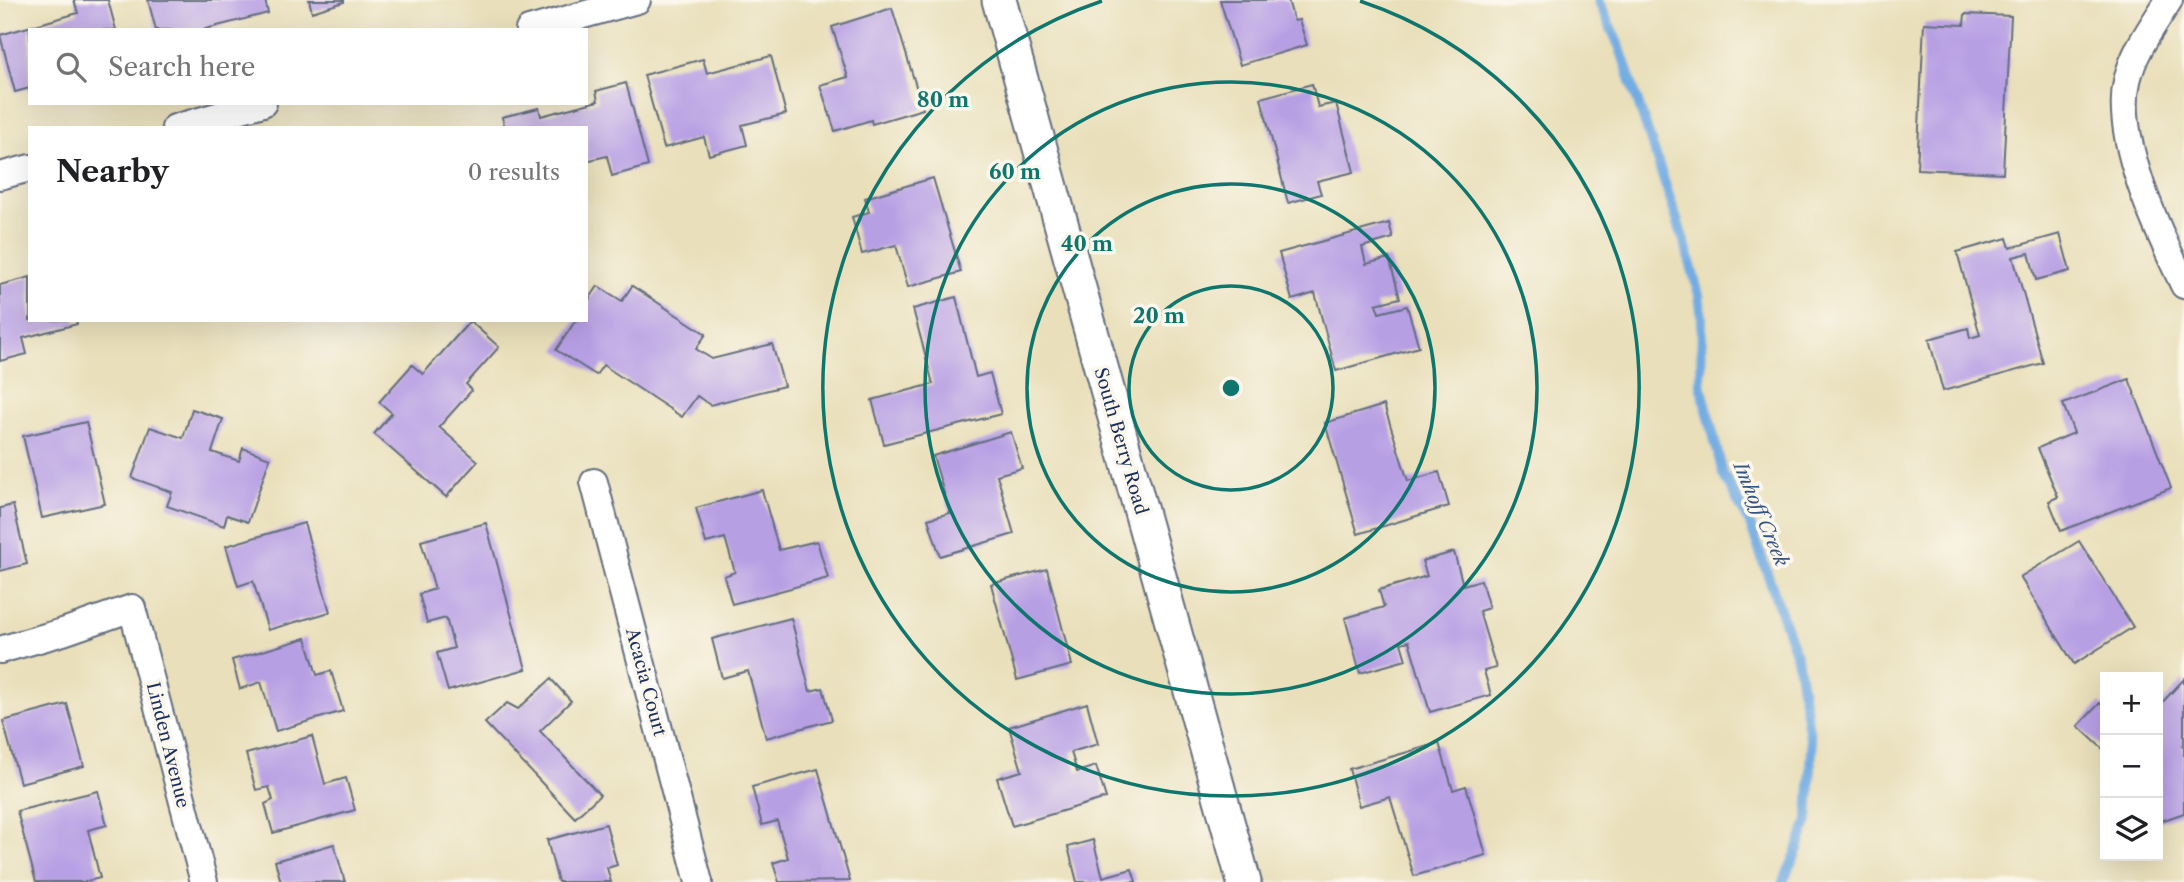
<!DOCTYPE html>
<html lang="en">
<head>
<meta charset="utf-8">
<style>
  body { margin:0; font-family:"Libre Caslon Text",serif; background:#f6f6f6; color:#202124 }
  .controls { position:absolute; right:21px; bottom:21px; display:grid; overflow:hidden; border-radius:0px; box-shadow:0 7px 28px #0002 }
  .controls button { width:63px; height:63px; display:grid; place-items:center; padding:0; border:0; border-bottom:2px solid #e0e0e0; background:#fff; color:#202124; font:35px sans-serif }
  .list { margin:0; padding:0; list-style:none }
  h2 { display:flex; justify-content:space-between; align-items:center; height:91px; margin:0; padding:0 28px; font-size:30px }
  h2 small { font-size:23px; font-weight:400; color:#757577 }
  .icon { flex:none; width:38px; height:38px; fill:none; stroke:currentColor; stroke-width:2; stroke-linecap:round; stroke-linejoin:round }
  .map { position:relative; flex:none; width:2184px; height:882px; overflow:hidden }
  .search { position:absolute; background:#fff; box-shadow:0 7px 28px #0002; left:28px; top:28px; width:560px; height:77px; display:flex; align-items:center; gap:18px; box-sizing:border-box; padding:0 24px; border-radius:0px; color:#757577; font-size:26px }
  .panel { position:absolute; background:#fff; box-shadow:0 7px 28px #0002; left:28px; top:126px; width:560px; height:196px; border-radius:0px }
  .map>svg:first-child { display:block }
</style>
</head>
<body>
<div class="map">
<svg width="2184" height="882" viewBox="0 0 2184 882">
  <rect width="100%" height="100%" fill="#fbf7ec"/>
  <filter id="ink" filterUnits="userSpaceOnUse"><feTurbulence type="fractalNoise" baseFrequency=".0143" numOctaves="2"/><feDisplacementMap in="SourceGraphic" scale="14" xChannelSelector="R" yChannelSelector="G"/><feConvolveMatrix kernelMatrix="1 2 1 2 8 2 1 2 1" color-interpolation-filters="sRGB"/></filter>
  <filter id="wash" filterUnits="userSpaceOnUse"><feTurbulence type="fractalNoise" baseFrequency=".00686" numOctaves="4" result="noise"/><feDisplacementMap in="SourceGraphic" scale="28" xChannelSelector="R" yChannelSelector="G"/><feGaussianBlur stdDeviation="1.57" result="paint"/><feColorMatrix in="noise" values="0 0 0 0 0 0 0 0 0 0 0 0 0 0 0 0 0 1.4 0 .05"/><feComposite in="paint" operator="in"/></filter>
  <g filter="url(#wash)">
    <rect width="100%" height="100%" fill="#e9dfba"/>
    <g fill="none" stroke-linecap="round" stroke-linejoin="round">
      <!-- stream -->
      <polyline stroke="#72ace2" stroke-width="10" points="1598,0 1620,48 1686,247 1699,295 1702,317 1701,385 1723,474 1750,524 1797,658 1812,749 1808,820 1795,856 1783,882"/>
    </g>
    <g id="blocks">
      <!-- building -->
      <g fill="#b79fe4">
        <polygon points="74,0 108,0 116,30 30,30 30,88 15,92 0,35 78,13"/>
        <polygon points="148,0 265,0 268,13 202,30 156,30"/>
        <polygon points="309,0 344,0 344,2 312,12"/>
        <polygon points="1220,0 1288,0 1294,21 1299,20 1307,45 1240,65"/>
        <polygon points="892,8 923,109 872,124 871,120 835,131 820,85 848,77 832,27"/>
        <polygon points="1965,14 2011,16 2003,173 1917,169 1924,23 1964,25"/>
        <polygon points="771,56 786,114 742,125 747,145 709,155 704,137 664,148 644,75 703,59 707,73"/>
        <polygon points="626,83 648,166 612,176 607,156 586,161 586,128 505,128 502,117 539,108 541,116 598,101 596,91"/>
        <polygon points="1312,84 1318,107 1336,103 1354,172 1317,181 1321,194 1288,203 1261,98"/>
        <polygon points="933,178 961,272 908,287 896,245 862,254 852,217 869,212 865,198"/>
        <polygon points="1389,223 1393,238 1362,247 1366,264 1389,258 1400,298 1376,304 1379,313 1407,306 1419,347 1336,371 1315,293 1292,300 1279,253"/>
        <polygon points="2060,234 2070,271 2036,280 2029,253 2013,257 2043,363 1943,391 1929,339 1968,328 1970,338 1980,335 1957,252 2007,238 2010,248"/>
        <polygon points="30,277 30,320 76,320 77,324 23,338 27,354 0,361 0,285"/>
        <polygon points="598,286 622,301 632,286 706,334 696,349 712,359 772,344 784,386 710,405 697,396 682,417 603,365 596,375 556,350 576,320 586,320 586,304"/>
        <polygon points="956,297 976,377 990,373 1001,414 884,444 872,400 933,384 913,309"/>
        <polygon points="470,321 499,347 466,384 472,390 439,427 478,461 446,497 374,434 392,413 379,402 412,365 423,374"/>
        <polygon points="2129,379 2171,488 2061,531 2049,501 2058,497 2038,448 2074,433 2063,404"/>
        <polygon points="1384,405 1408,481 1439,472 1449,506 1358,534 1325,423"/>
        <polygon points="192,409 223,419 212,452 239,461 243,448 270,458 248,522 227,515 224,526 167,506 172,492 132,478 150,427 183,438"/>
        <polygon points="86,422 105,504 42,518 23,436"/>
        <polygon points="1011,432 1022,468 997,475 1014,534 940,556 928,519 950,513 933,456"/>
        <polygon points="762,490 779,550 817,541 828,578 732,604 724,576 735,572 725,538 706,543 696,508"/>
        <polygon points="13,505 27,564 0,571 0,508"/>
        <polygon points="304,523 330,612 268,630 253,581 238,586 226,546"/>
        <polygon points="486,523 526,669 448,691 437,653 454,648 446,618 427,623 419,594 435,589 421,541"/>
        <polygon points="2079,541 2133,627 2074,664 2020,577"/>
        <polygon points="1454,552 1463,585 1481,580 1489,608 1479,611 1496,668 1484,671 1491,695 1430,712 1409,641 1401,643 1406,660 1360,673 1345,618 1384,607 1379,590 1427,576 1422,561"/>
        <polygon points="1047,569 1072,665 1017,680 991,584"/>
        <polygon points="791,618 810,691 823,688 832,720 766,738 748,671 722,678 712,639"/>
        <polygon points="306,638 317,675 331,671 343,711 276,731 261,682 240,689 232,660"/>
        <polygon points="551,679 571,701 540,731 600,795 575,818 485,723 507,703 518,709"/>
        <polygon points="2184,679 2184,744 2182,746 2184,748 2184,813 2158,822 2158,707"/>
        <polygon points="1087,703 1098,744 1071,752 1077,772 1096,766 1106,798 1012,826 997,778 1022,771 1009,727"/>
        <polygon points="2100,703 2105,708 2105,751 2078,726"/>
        <polygon points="67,704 84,766 20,783 3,721"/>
        <polygon points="312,736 325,784 346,778 355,810 273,833 265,804 273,800 269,787 256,790 246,754"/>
        <polygon points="1439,743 1453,790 1466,786 1486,855 1414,876 1390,797 1359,806 1349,769"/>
        <polygon points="818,769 850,881 779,882 773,863 788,858 777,821 762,825 752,787"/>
        <polygon points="98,791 107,825 88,830 100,878 84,882 36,882 17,811"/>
        <polygon points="606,824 617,865 607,868 611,882 558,882 547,840"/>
        <polygon points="1093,840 1103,877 1132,869 1136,882 1077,882 1068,847"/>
        <polygon points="334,844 345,882 281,882 275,861"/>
      </g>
    </g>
  </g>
  <g filter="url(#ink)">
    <use href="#blocks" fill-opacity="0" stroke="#636d7e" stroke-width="2"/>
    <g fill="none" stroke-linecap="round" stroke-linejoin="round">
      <!-- minor casing -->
      <g stroke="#636d7e" stroke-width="30">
        <g id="minor">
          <path d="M 2169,0 C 2153,26 2134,50 2127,81 C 2114,140 2159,233 2184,285"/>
          <polyline points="529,30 637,0"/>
          <polyline points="175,128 263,103"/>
          <polyline points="0,176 30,168"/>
          <polyline points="594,482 699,882"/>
          <polyline points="0,650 63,632 132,608 204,882"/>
        </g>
      </g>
      <!-- tertiary casing -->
      <g stroke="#636d7e" stroke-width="37">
        <polyline id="tertiary" points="999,0 1244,882"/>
      </g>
      <!-- minor -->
      <use href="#minor" stroke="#fff" stroke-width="26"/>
      <!-- tertiary -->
      <use href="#tertiary" stroke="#fff" stroke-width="33"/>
    </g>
  </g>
  <!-- distance rings -->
  <g fill="none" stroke="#0f766e" stroke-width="3.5">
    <circle cx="1231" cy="388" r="102"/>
    <circle cx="1231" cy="388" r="204"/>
    <circle cx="1231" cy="388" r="306"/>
    <path d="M1360 1A408 408 0 1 1 1102 1"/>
  </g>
  <g text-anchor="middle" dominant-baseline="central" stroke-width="7" stroke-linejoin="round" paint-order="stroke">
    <!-- street labels -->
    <g font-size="18" fill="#1b2f5e" stroke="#fbf7ec">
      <text transform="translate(1121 441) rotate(74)">South Berry Road</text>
      <text transform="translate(646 682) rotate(75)">Acacia Court</text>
      <text transform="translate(168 745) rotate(76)">Linden Avenue</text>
    </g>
    <!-- water labels -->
    <g font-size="19" font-style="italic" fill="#355486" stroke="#fbf7ec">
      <text transform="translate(1761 514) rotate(67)">Imhoff Creek</text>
    </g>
  </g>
  <circle cx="1231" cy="388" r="10" fill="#0f766e" stroke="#fbf7ec" stroke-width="3.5"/>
  <g font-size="21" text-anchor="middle" font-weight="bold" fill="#0f766e" stroke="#fbf7ec" stroke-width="7" stroke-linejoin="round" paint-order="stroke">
    <text x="943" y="107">80 m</text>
    <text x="1015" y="179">60 m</text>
    <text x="1087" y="251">40 m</text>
    <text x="1159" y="323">20 m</text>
  </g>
</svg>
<div class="controls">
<button>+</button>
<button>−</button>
<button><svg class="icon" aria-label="layers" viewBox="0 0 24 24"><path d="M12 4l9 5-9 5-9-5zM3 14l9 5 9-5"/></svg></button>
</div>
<div class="search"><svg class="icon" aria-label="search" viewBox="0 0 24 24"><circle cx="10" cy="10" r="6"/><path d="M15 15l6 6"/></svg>Search here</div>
<section class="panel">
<h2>Nearby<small>0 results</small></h2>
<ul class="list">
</ul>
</section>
</div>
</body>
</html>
